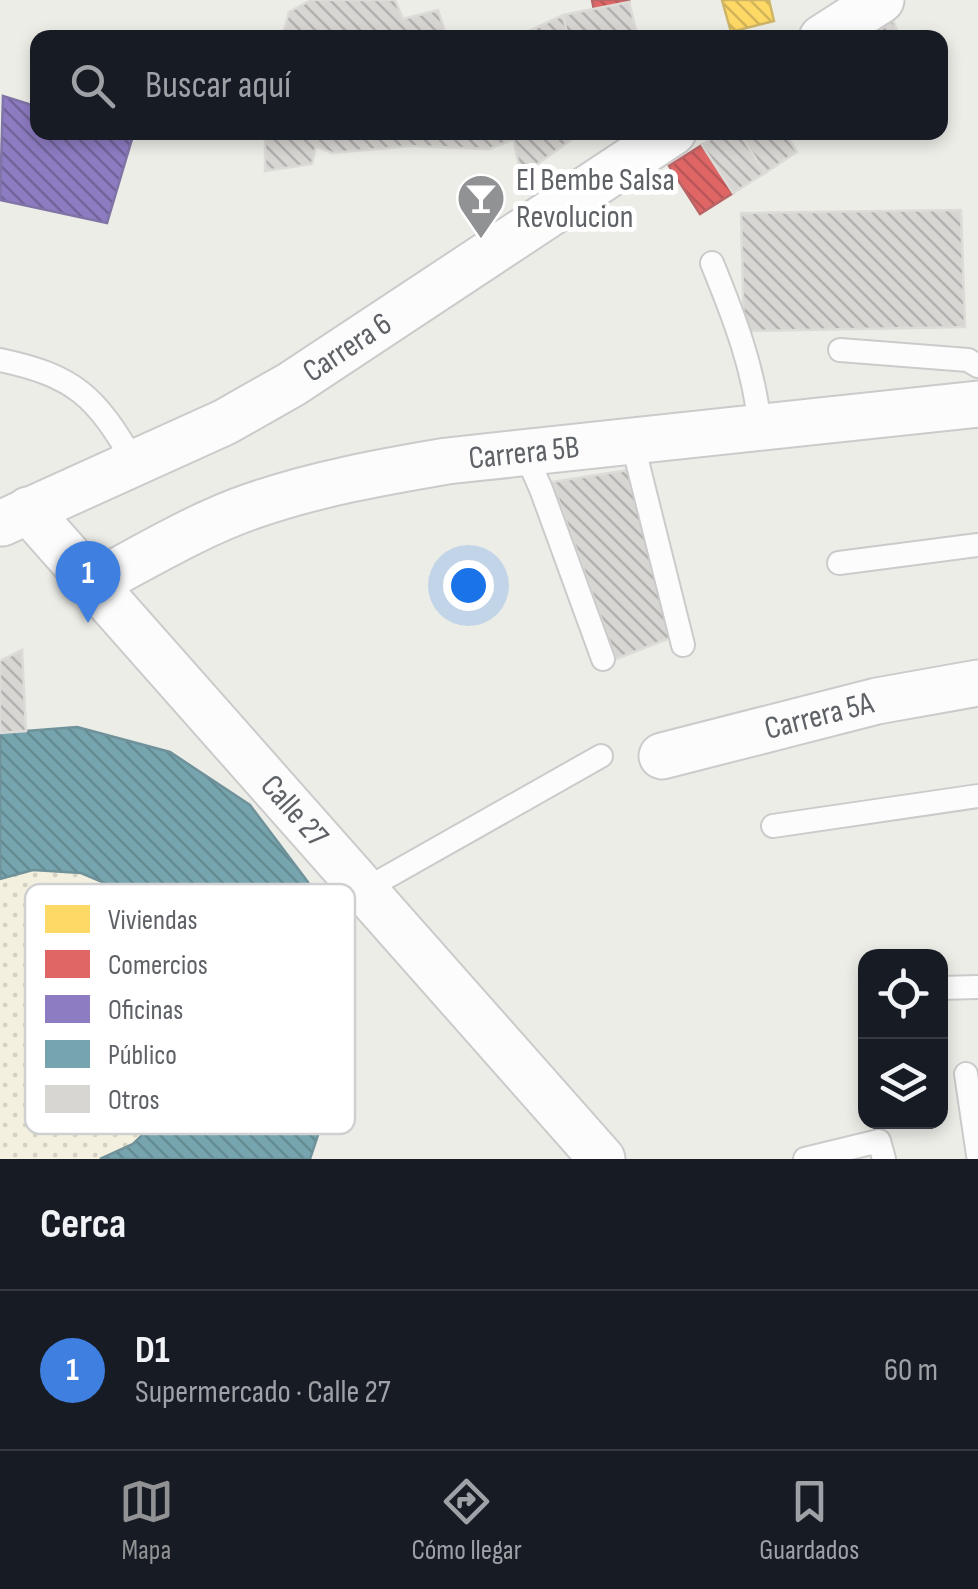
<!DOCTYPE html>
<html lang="es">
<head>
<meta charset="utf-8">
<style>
  body { margin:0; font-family:"Sofia Sans Condensed",sans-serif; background:#20242c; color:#f1f3f6 }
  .controls { position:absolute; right:30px; bottom:30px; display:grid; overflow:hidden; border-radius:20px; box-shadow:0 5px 15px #0003 }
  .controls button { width:90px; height:90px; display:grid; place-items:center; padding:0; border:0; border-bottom:2px solid #363941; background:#171b24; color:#f1f3f6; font:50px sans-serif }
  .you { position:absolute; left:468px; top:585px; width:35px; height:35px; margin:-25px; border:8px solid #fff; border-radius:50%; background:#1a73e8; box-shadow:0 0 0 15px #1a73e833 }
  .badge { display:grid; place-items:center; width:65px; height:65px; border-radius:50%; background:#909294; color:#fff; font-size:32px; font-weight:700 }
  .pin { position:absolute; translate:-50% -82px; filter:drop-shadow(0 2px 5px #0008) }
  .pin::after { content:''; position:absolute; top:52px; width:35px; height:30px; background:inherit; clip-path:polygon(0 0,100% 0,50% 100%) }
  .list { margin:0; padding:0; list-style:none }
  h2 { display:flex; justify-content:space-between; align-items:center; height:130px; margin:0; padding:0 40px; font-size:42px }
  h2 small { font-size:32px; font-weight:400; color:#9ea1a6 }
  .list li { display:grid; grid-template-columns:65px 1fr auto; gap:30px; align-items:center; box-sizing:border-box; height:160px; padding:0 40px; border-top:2px solid #363941 }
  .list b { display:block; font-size:38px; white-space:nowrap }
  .list p { margin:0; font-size:32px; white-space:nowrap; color:#9ea1a6 }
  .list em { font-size:32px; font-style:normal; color:#9ea1a6 }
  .icon { flex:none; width:55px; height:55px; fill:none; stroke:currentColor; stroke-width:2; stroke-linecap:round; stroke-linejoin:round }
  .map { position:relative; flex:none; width:978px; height:1159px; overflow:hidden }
  .search { position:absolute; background:#171b24; box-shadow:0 5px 15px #0003; left:30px; right:30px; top:30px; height:110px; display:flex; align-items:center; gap:25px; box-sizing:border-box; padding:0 35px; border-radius:20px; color:#9ea1a6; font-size:38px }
  .sheet { height:290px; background:#171b24 }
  nav { display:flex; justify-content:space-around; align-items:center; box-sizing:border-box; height:140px; border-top:2px solid #363941; background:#171b24; font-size:28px; color:#9ea1a6 }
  nav a { display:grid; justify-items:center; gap:5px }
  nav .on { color:#909294 }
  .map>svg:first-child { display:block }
</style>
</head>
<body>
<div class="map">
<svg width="978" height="1159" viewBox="0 0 978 1159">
  <defs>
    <pattern id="sand-dots" width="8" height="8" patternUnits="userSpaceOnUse" patternTransform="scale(2.5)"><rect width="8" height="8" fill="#f4f0df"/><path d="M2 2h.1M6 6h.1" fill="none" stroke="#d4d0c2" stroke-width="1.8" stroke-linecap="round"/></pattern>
    <pattern id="homes-back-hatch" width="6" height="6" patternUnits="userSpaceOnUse" patternTransform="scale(2.5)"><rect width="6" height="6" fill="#ffd966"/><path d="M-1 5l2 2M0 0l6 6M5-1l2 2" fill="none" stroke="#d2b358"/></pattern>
    <pattern id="shops-back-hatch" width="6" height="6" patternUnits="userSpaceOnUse" patternTransform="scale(2.5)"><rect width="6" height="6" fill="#e06666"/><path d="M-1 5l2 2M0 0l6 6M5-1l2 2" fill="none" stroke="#b95758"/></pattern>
    <pattern id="offices-back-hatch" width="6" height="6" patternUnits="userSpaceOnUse" patternTransform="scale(2.5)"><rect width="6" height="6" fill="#8e7cc3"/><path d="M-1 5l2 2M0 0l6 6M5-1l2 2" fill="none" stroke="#72649a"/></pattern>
    <pattern id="public-back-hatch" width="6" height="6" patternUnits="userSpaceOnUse" patternTransform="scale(2.5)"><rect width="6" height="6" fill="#76a5af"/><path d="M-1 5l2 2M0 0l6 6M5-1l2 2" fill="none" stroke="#648a92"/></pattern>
    <pattern id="building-back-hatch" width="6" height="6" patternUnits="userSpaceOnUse" patternTransform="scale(2.5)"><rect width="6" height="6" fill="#d7d6d3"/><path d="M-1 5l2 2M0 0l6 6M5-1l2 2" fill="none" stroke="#b2b1af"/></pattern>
  </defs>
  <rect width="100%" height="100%" fill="#edede8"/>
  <!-- sand -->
  <path fill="url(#sand-dots)" d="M 33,870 C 66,872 100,874 128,894 C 205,948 222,1060 151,1126 C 137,1140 120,1154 100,1159 C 78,1159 25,1159 0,1159 L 0,879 Z"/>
  <!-- homes -->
  <polygon fill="url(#homes-back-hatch)" stroke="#cfb566" stroke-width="2.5" points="722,0 769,0 774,21 731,32"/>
  <!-- shops -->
  <g fill="url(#shops-back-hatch)" stroke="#b96466" stroke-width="2.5">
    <polygon points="592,0 629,0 629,2 594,10"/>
    <polygon points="702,145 733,193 700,214 669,166"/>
  </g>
  <!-- offices -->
  <polygon fill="url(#offices-back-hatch)" stroke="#8074a7" stroke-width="2.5" points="3,96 38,107 38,132 109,132 132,139 107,223 0,200"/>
  <!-- public -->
  <polygon fill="url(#public-back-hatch)" stroke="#6f9199" stroke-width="2.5" points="77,727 170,752 250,805 308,882 340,973 340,1069 310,1159 100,1159 133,1144 169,1109 192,1065 198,1016 188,967 163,923 126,892 81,873 33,870 0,879 0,733"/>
  <!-- building -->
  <g fill="url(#building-back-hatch)" stroke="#dcdbd7" stroke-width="2.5">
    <polygon points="311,0 395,0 403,19 438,10 447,38 282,38 289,12"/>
    <polygon points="629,2 638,38 568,38 563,15"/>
    <polygon points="563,15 568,38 514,38"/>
    <polygon points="893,20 900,38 869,38"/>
    <polygon points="940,58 944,59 945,88 940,89"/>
    <polygon points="265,132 512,132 513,140 489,149 410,146 332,153 316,146 312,164 265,171"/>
    <polygon points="512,132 582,132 521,176"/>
    <polygon points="721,132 739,132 765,173 733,193 702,145"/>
    <polygon points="739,132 784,132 797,152 765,173"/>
    <polygon points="961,210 965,327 744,331 741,213"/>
    <polygon points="629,470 670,638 616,659 552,482"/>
    <polygon points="22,650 26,731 0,733 0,661"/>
  </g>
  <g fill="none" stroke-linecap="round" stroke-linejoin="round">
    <!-- lane casing -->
    <g stroke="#cacbca" stroke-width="26">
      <g id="lane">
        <path d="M 712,263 C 734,317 754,368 760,427"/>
        <polyline points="840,350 968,360 978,366"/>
        <path d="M 0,360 C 76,376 96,397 134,462"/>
        <polyline points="632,441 683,645"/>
        <polyline points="525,453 541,489 603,659"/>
        <polyline points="839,563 978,545"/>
        <polyline points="773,826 978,796"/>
        <polyline points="364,890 601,756"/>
        <polyline points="940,988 978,987"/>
        <polyline points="966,1074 978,1155"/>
        <polyline points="805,1159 879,1141 884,1159"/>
      </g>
    </g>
    <!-- street casing -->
    <g stroke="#cacbca" stroke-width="49">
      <g id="street">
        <polyline points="822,38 881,0"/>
        <path id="s1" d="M 28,510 L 602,1159"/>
        <path id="s2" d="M 2,523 L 225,422 L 292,384 L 673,132"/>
        <path id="s3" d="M 93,584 C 145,557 197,525 252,506 C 315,484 382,472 447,461 L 978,404"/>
        <path id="s4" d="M 662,756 L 877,701 L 978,683"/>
      </g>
    </g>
    <!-- lane -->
    <use href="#lane" stroke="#fcfcfc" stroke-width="22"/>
    <!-- street -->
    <use href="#street" stroke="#fcfcfc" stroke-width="45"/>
  </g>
  <!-- icons -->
  <defs>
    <g id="bar-pin" transform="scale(2.5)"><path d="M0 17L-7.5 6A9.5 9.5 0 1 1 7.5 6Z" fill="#909294" stroke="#fff"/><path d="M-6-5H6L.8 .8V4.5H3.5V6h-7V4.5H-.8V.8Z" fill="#fff"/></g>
  </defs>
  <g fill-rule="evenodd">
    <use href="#bar-pin" x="481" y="198"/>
  </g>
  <g text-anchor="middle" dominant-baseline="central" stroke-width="10" stroke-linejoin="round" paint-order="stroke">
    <!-- poi labels -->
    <g font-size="32" fill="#5e6166" stroke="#fff" text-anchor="start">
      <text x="516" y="180">El Bembe Salsa<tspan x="516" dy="37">Revolucion</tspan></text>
    </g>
    <!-- street labels -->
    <g font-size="32" fill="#5e6166" stroke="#fff">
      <text stroke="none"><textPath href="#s2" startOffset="388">Carrera 6</textPath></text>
      <text stroke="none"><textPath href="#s3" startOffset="455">Carrera 5B</textPath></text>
      <text stroke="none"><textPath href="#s4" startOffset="162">Carrera 5A</textPath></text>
      <text stroke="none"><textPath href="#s1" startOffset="402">Calle 27</textPath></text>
    </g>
  </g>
  <!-- legend -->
  <rect x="25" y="884" width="330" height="250" rx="15" fill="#fff" stroke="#cfd0d1" stroke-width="2.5"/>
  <rect x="45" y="905" width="45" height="28" fill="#ffd966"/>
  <rect x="45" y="950" width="45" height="28" fill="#e06666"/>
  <rect x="45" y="995" width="45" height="28" fill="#8e7cc3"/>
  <rect x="45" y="1040" width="45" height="28" fill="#76a5af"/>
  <rect x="45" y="1085" width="45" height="28" fill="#d7d6d3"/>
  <g font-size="28" fill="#5e6166">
    <text x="108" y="929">Viviendas</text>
    <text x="108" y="974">Comercios</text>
    <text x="108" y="1019">Oficinas</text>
    <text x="108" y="1064">Público</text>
    <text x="108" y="1109">Otros</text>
  </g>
</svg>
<div class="controls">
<button><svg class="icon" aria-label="locate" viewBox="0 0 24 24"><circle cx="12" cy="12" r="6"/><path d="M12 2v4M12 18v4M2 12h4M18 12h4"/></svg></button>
<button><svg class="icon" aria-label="layers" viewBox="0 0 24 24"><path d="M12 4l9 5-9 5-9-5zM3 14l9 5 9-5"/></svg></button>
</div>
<div class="you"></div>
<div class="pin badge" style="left:88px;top:623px;background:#3f7fe0">1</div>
<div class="search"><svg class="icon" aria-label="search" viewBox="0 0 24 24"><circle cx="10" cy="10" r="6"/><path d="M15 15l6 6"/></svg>Buscar aquí</div>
</div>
<section class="sheet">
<h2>Cerca<small></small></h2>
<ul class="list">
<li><span class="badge" style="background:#3f7fe0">1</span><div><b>D1</b><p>Supermercado · Calle 27</p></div><em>60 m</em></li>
</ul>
</section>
<nav>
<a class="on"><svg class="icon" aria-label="map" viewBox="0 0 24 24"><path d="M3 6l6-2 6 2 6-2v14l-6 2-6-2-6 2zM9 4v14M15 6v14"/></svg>Mapa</a>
<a><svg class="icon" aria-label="directions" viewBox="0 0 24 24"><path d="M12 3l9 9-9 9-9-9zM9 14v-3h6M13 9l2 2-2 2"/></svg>Cómo llegar</a>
<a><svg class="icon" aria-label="saved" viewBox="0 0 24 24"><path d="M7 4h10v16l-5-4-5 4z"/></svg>Guardados</a>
</nav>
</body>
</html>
